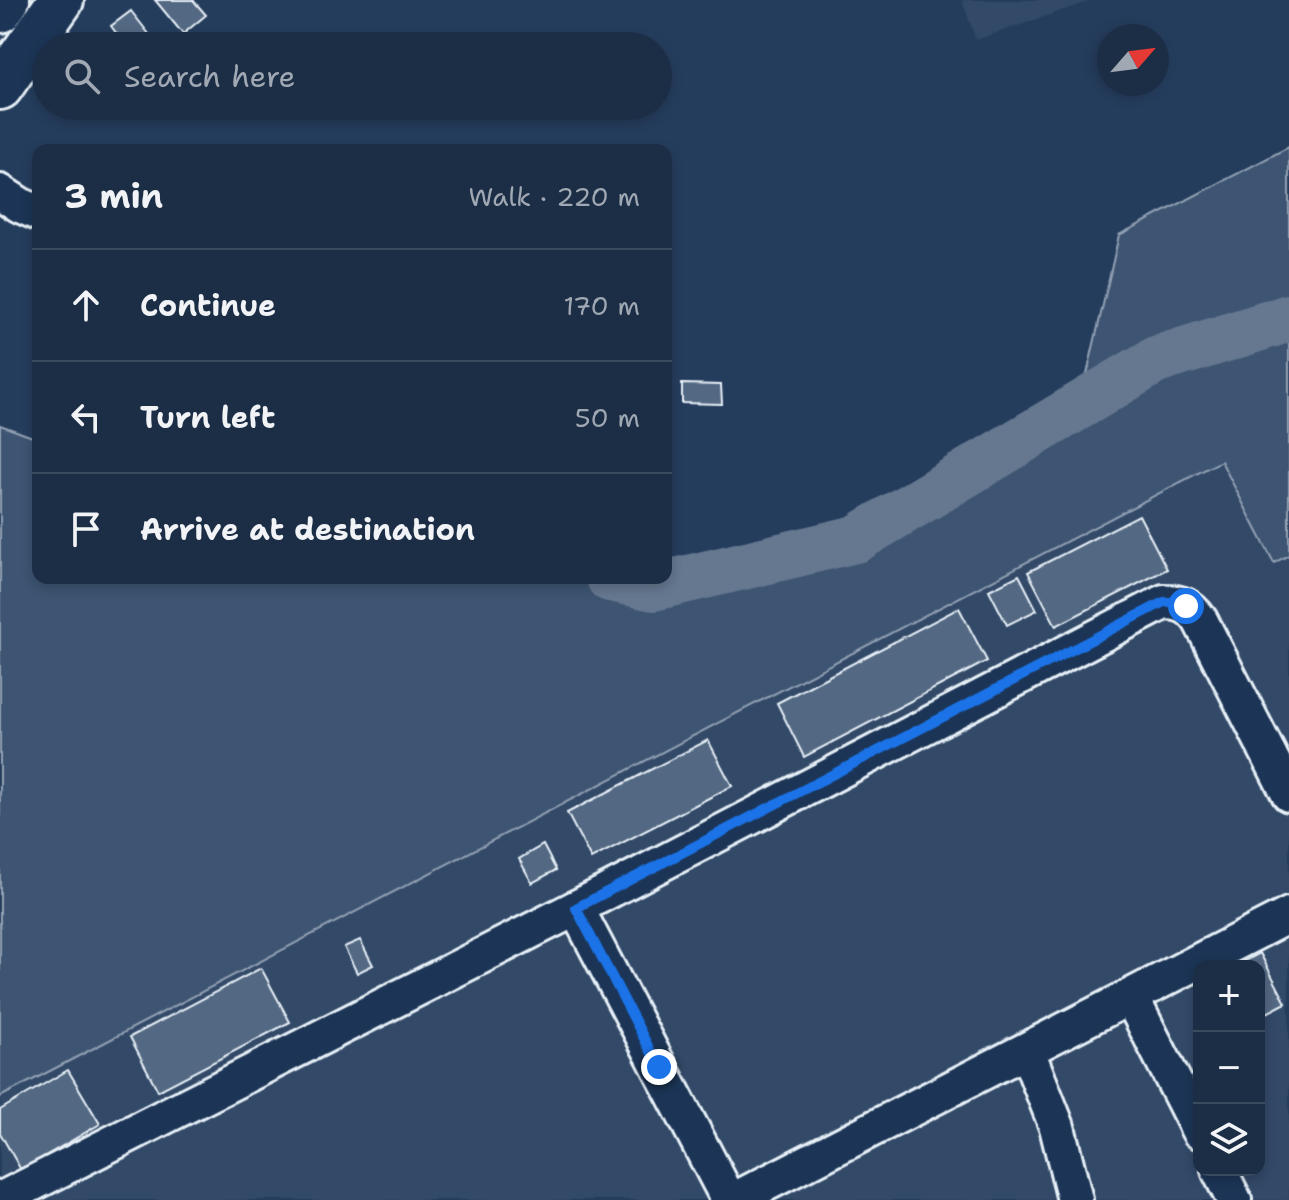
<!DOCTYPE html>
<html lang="en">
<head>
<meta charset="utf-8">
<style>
  body { margin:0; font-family:"Shantell Sans",sans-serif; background:#25364d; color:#f1f3f6 }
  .controls { position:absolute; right:24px; bottom:24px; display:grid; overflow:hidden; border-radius:16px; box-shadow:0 4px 12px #0003 }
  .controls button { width:72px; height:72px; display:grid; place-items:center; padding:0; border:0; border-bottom:2px solid #3a4a5f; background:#1c2e46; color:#f1f3f6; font:40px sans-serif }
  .compass { position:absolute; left:1097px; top:24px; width:72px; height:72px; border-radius:50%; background:#1c2e46; box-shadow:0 4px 12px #0003; rotate:62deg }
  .stop { position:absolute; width:24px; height:24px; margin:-18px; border:6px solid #1a73e8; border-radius:50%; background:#fff }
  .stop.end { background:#1a73e8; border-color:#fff; box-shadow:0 2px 8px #0008 }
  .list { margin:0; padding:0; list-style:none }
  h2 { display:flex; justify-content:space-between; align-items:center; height:104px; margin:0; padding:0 32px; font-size:34px }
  h2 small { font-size:26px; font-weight:400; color:#a0a8b3 }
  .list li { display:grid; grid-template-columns:52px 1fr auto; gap:24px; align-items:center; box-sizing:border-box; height:112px; padding:0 32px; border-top:2px solid #3a4a5f }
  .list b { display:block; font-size:30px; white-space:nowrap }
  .list em { font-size:26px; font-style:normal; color:#a0a8b3 }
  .icon { flex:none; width:44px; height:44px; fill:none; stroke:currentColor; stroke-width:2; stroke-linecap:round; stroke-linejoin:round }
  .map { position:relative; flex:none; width:1289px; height:1200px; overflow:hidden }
  .search { position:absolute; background:#1c2e46; box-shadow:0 4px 12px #0003; left:32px; top:32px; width:640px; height:88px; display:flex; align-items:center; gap:20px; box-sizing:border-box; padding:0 28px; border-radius:44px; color:#a0a8b3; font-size:30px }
  .panel { position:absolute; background:#1c2e46; box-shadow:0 4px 12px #0003; left:32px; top:144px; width:640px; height:440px; border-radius:16px }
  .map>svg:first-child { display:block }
</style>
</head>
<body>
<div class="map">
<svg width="1289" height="1200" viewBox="0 0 1289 1200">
  <rect width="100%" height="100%" fill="#253d5d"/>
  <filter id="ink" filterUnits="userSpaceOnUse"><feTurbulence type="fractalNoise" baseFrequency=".0125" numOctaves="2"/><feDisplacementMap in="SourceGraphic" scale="16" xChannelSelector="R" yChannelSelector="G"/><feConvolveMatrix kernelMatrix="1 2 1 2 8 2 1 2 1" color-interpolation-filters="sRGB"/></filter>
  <g filter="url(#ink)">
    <!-- built -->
    <g fill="#334a68" fill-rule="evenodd">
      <polygon points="962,0 1093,0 976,40"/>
      <path d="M 1221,461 L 1274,562 L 1289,555 L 1289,1200 L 0,1200 L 0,1097 ZM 1199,966 L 1259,966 L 1259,1170 L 1199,1170 Z"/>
    </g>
    <!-- green -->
    <polygon fill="#3e5472" stroke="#93a2b5" stroke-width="2" points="1289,147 1289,555 1274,563 1221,461 0,1097 0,425 38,439 38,578 610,578 655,587 856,539 1080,405 1119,235"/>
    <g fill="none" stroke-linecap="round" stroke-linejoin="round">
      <!-- river -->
      <polyline stroke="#657890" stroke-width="48" points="610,578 654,587 856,539 1156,360 1289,318"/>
    </g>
    <!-- building -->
    <g fill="#536782" stroke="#e8f1f8" stroke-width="2">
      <polygon points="155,0 193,0 206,15 183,34"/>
      <polygon points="131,11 153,39 143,46 126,46 111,26"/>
      <polygon points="682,384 721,385 722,404 682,403"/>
      <polygon points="1139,515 1167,569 1056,626 1028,572"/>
      <polygon points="1019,575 1037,610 1007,625 989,590"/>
      <polygon points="959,608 987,661 804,757 777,703"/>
      <polygon points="708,740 732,786 591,859 567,813"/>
      <polygon points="543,845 556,870 532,883 519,859"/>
      <polygon points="360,940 373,965 357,973 344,947"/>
      <polygon points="1260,953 1286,1003 1267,1013 1259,998 1259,966 1242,966 1241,963"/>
      <polygon points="261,968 290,1022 158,1091 130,1037"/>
      <polygon points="68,1070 100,1124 21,1170 0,1133 0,1110"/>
    </g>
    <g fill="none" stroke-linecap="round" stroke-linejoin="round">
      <!-- minor casing -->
      <g stroke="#e8f1f8" stroke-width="40">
        <g id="minor">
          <polyline points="0,192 20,205 38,213"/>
          <path d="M 576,908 L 1164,602 C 1181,602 1190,606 1200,620 L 1289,794"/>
          <polyline points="1131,997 1199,1131"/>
          <polyline points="1027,1051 1057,1127 1075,1200"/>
          <polyline points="1219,1170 1234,1200"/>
          <polyline points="0,1200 576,908 729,1200"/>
          <polyline points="734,1200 1289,915"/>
        </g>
      </g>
      <!-- major casing -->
      <g stroke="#e8f1f8" stroke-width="50">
        <g id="major">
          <polyline points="0,10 7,0"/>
          <polyline points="0,87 61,0"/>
        </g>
      </g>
      <!-- minor -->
      <use href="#minor" stroke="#1d3557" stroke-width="34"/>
      <!-- major -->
      <use href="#major" stroke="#1d3557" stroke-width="44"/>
    </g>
  </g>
  <g fill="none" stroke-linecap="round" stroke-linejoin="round" filter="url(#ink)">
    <!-- route -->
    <polyline stroke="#1a73e8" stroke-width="10" points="659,1067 576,908 1164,602 1175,602 1186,606"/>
  </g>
</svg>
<div class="controls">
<button>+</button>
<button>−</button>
<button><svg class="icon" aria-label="layers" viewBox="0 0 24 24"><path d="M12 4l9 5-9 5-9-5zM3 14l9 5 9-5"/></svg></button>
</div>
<svg class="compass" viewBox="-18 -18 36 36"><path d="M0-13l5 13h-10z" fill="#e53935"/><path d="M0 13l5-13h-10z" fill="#a0a8b3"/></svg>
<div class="stop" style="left:1186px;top:606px"></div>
<div class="stop end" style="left:659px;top:1067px"></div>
<div class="search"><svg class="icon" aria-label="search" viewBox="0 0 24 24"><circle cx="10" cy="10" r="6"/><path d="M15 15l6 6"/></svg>Search here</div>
<section class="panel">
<h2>3 min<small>Walk · 220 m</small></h2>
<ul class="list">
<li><svg class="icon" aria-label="ahead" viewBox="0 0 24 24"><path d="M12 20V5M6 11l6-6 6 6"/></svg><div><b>Continue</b></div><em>170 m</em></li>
<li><svg class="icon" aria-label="left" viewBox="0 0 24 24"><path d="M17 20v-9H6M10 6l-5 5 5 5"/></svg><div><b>Turn left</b></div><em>50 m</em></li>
<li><svg class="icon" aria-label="arrive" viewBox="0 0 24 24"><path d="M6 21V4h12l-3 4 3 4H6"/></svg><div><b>Arrive at destination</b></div></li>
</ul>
</section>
</div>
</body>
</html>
